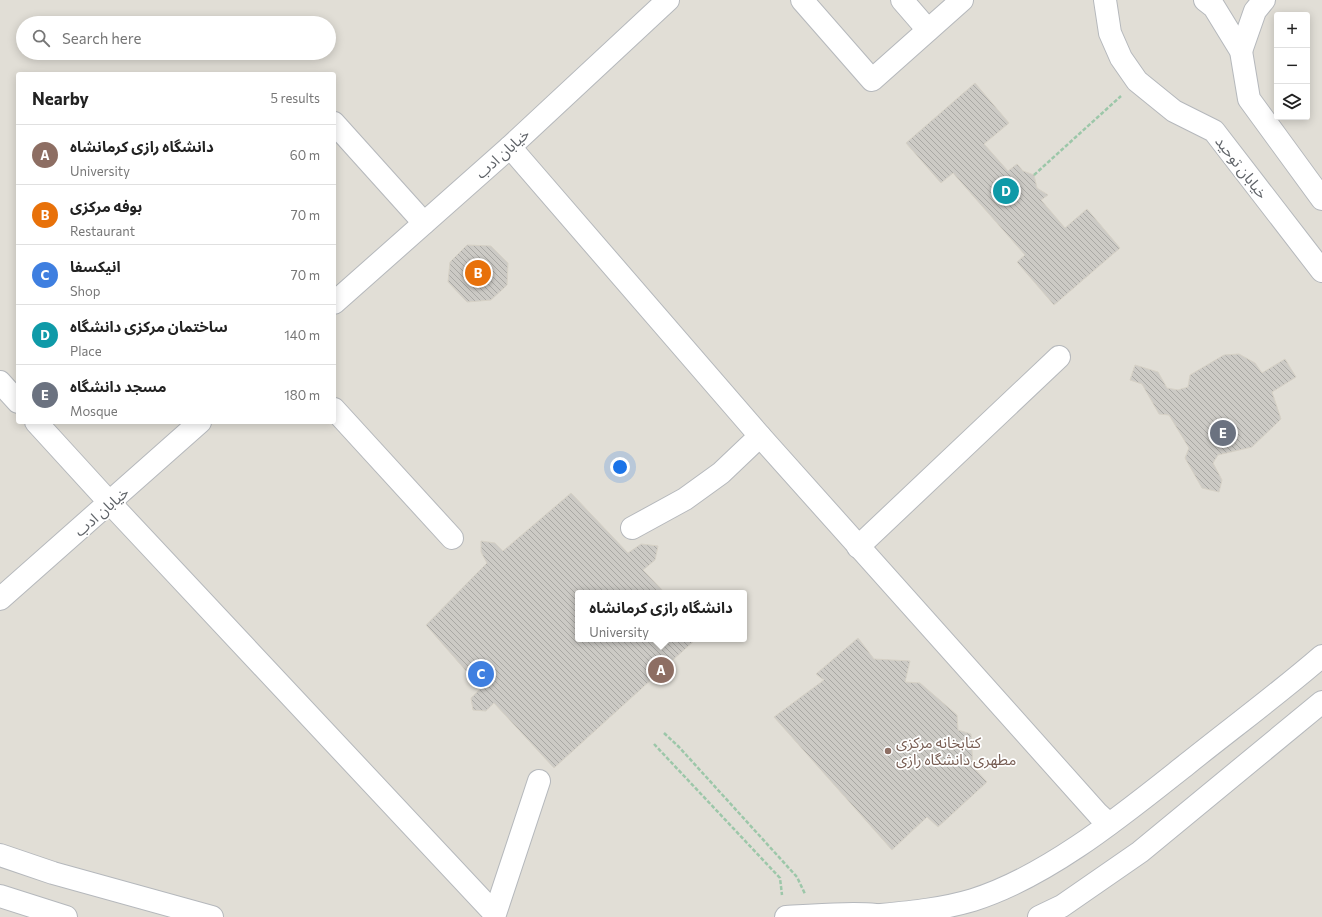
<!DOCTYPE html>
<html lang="en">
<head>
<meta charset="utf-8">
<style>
  body { margin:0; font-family:Commissioner,"Noto Sans Arabic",sans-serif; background:#f6f6f6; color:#222 }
  .controls { position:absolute; right:12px; top:12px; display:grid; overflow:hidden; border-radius:4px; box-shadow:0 2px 10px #0003 }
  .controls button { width:36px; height:36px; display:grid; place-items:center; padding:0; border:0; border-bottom:1px solid #e0e0e0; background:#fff; color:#222; font:20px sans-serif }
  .you { position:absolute; left:620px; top:467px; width:14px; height:14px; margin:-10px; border:3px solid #fff; border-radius:50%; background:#1a73e8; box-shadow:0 0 0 6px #1a73e833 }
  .badge { display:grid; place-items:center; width:26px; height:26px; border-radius:50%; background:#ea580c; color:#fff; font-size:13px; font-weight:700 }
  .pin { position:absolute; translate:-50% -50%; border:2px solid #fff; box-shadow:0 1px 4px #0006 }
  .popup { position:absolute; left:575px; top:590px; width:172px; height:52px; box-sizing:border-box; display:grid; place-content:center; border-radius:4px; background:#fff; filter:drop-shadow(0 1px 3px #0005); font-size:13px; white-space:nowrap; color:#767676 }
  .popup b { font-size:15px; color:#222 }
  .popup::after { content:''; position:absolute; left:50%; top:100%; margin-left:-8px; border:8px solid transparent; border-top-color:#fff }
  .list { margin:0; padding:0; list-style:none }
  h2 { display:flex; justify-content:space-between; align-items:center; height:52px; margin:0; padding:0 16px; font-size:17px }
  h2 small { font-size:13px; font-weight:400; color:#767676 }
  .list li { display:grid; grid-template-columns:26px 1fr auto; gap:12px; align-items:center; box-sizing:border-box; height:60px; padding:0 16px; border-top:1px solid #e0e0e0 }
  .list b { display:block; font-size:15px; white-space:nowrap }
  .list p { margin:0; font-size:13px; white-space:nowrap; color:#767676 }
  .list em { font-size:13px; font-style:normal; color:#767676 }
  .icon { flex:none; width:22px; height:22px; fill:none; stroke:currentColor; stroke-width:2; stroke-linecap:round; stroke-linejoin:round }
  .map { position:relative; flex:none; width:1322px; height:917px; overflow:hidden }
  .search { position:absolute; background:#fff; box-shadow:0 2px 10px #0003; left:16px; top:16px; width:320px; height:44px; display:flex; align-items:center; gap:10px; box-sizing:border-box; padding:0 14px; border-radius:22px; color:#767676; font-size:15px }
  .panel { position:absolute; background:#fff; box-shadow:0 2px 10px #0003; left:16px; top:72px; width:320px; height:352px; border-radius:4px }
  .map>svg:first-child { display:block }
</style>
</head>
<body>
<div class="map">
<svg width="1322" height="917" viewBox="0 0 1322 917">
  <defs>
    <pattern id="building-back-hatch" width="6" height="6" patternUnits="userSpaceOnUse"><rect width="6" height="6" fill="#cccac5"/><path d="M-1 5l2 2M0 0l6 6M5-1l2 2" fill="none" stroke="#a9a8a4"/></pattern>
  </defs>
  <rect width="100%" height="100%" fill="#f1efe8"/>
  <!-- education -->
  <path fill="#e1ded6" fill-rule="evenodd" d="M 0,0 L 1322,0 L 1322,917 L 0,917 ZM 1277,15 L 1307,15 L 1307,117 L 1277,117 ZM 23,23 L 329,23 L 329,53 L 23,53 ZM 18,74 L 334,74 L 334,422 L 18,422 ZM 578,593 L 744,593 L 744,639 L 578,639 Z"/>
  <!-- building -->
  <g fill="url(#building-back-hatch)" stroke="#d6d1c6">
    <polygon points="975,83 1009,123 984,144 1008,171 1017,164 1023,171 1034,175 1037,188 1048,195 1041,200 1065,228 1087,209 1120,248 1054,305 1017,262 1025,255 953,173 941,183 906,143"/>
    <polygon points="467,245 491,246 508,263 507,285 491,300 467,302 448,282 450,262"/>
    <polygon points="1239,354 1255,363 1262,373 1285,359 1296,377 1272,392 1281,419 1252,447 1218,455 1213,463 1222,480 1219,492 1202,488 1185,458 1189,448 1169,415 1159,414 1142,384 1130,380 1135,365 1158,372 1167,388 1178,390 1188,387 1190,375 1224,355"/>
    <polygon points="571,493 628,553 641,544 658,546 655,560 643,570 665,593 578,593 578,639 696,639 554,768 494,703 486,711 473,710 471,698 481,688 426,625 487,563 481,552 481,541 495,543 503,551"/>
    <polygon points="858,638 874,659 910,661 905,682 920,683 957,715 958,730 971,734 973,767 987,782 938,827 927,817 892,850 774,717 824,680 816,674"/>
  </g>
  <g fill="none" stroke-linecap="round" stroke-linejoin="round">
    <!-- minor casing -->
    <g stroke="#b5b8bc" stroke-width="24">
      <g id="minor">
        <polyline points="802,0 872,80 962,0"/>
        <polyline points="902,0 928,30"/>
        <polyline points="1105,0 1110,33 1121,58 1137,81 1174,111 1214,131 1322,271"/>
        <polyline points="1205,0 1214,7 1241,51 1249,99 1322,199"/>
        <polyline points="1241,51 1255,11 1264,0"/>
        <polyline points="334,123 424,223"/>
        <polyline points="510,147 760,436 1098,814 1109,824"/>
        <polyline points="334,303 510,147 668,0"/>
        <polyline points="0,382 18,402"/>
        <polyline points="334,409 452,538"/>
        <polyline points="36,422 110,503 495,914 539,781"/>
        <polyline points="632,528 685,499 721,473 760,436"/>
        <polyline points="858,547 1059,357"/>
        <polyline points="0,599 200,422"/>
        <polyline points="0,855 53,873 212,917"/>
        <polyline points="0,896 66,917"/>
        <path d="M 881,915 C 912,912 943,909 973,900 C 1049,876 1125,813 1187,764 C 1232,728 1278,694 1322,656"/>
        <path d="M 786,917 C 804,916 873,911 885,917"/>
        <polyline points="1039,917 1062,906 1140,852 1322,702"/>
      </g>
    </g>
    <!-- path -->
    <g stroke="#9cc7a9" stroke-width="2.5" stroke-dasharray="4 2" stroke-linecap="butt">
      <polyline points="1034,175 1121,96"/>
      <polyline points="664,733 679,747 797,877 805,894"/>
      <polyline points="654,744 780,878 782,895"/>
    </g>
    <!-- minor -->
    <use href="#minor" stroke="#fff" stroke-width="22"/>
  </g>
  <!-- markers -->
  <circle fill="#8d6e63" stroke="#fff" stroke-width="1.5" cx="888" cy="751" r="4"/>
  <g text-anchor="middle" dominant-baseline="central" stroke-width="3.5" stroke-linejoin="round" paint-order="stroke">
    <!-- street labels -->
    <g font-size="15" fill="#5f6368" stroke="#fff">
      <text transform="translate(502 153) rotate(-42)">خیابان ادب</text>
      <text transform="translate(1242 167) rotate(52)">خیابان توحید</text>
      <text transform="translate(101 511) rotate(-41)">خیابان ادب</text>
    </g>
    <!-- education labels -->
    <g font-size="15" fill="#785e54" stroke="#fff" text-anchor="start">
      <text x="896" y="742">کتابخانه مرکزی<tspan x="896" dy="17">مطهری دانشگاه رازی</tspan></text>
    </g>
  </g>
</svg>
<div class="controls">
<button>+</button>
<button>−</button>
<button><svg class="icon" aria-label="layers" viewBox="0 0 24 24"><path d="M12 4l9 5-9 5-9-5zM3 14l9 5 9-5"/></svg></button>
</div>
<div class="you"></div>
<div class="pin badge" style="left:661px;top:670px;background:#8d6e63">A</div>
<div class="popup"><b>دانشگاه رازی کرمانشاه</b>University</div>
<div class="pin badge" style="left:478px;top:273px;background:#e8710a">B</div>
<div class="pin badge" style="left:481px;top:674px;background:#3f7fe0">C</div>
<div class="pin badge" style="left:1006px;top:191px;background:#0f9aa8">D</div>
<div class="pin badge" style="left:1223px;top:433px;background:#6b7280">E</div>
<div class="search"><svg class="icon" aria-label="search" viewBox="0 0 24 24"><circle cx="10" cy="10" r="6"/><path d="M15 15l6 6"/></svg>Search here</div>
<section class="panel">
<h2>Nearby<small>5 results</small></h2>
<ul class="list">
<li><span class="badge" style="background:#8d6e63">A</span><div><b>دانشگاه رازی کرمانشاه</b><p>University</p></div><em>60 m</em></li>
<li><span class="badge" style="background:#e8710a">B</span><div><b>بوفه مرکزی</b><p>Restaurant</p></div><em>70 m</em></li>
<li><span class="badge" style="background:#3f7fe0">C</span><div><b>انیکسفا</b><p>Shop</p></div><em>70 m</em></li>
<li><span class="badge" style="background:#0f9aa8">D</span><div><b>ساختمان مرکزی دانشگاه</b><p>Place</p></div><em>140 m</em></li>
<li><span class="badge" style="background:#6b7280">E</span><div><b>مسجد دانشگاه</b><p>Mosque</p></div><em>180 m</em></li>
</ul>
</section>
</div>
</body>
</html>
